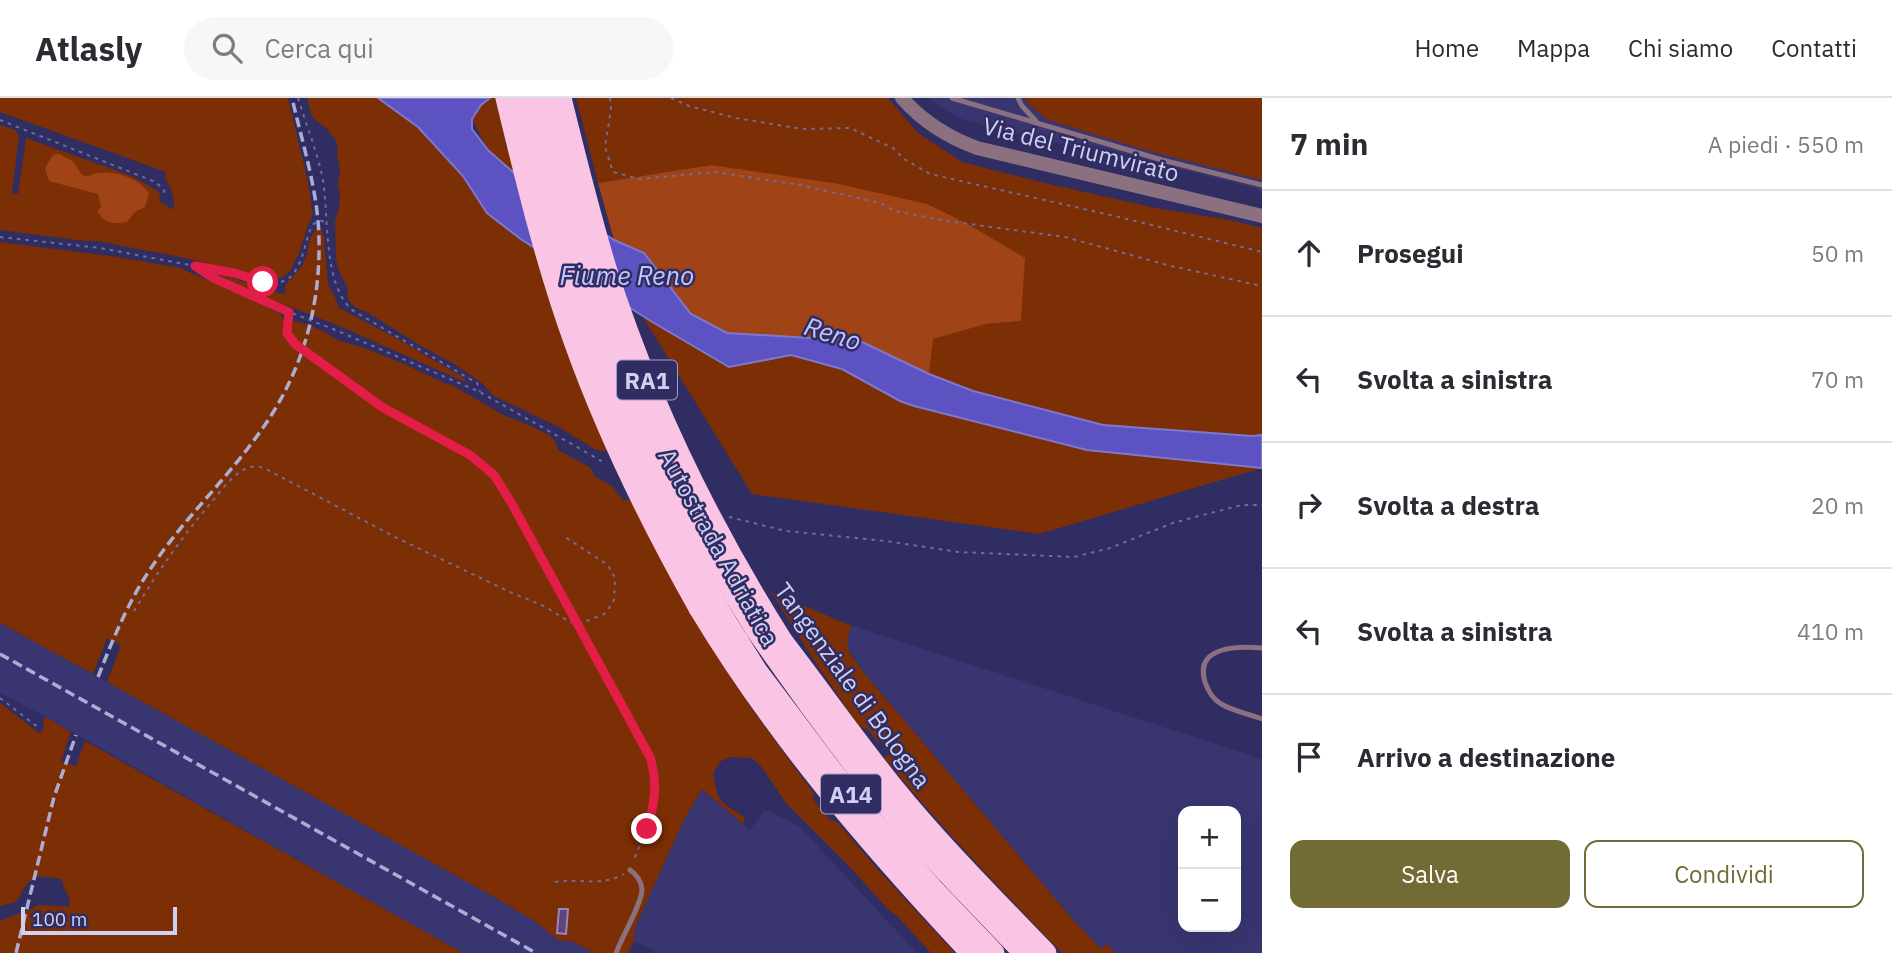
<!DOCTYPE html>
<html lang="it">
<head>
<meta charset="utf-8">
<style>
  body { margin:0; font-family:"IBM Plex Sans",sans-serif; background:#f7f7f7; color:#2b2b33 }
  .controls { position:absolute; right:21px; bottom:21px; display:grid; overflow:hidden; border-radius:14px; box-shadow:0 7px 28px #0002 }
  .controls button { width:63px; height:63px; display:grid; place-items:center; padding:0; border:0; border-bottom:2px solid #e1e1e2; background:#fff; color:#2b2b33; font:35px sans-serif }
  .scale { position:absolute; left:21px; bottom:18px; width:156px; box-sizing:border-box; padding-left:7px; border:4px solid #cfd1f2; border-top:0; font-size:19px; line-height:24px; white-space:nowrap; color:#cfd1f2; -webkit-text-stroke:5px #302d63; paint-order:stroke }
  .stop { position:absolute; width:21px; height:21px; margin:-16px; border:5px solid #e11d48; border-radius:50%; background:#fff }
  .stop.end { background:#e11d48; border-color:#fff; box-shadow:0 2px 7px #0008 }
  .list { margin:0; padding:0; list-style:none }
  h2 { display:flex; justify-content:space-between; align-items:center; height:91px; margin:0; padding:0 28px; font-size:30px }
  h2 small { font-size:23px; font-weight:400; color:#7c7c81 }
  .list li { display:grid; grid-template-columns:46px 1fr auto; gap:21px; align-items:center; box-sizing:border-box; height:126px; padding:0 28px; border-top:2px solid #e1e1e2 }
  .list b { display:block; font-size:26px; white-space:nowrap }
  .list em { font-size:23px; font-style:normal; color:#7c7c81 }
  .actions { display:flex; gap:14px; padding:21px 28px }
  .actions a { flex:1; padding:16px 0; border:2px solid #726b36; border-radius:14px; text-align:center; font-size:24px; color:#726b36 }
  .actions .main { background:#726b36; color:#fff }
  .icon { flex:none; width:38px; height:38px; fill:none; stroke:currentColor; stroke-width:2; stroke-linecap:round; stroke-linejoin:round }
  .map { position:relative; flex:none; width:1262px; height:855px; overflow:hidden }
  header { display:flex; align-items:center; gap:42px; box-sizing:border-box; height:98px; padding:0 35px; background:#fff; border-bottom:2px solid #e1e1e2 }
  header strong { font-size:33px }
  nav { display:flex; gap:38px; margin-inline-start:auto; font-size:24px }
  .search { width:490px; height:63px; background:#f7f7f7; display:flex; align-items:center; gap:18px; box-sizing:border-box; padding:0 24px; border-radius:38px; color:#7c7c81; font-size:26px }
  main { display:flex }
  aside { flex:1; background:#fff }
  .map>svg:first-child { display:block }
</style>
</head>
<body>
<header>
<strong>Atlasly</strong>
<div class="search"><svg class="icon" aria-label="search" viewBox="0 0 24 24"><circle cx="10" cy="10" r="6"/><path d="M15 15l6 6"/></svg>Cerca qui</div>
<nav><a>Home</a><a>Mappa</a><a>Chi siamo</a><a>Contatti</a></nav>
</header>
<main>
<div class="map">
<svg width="1262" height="855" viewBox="0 0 1262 855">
  <rect width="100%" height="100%" fill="#302d63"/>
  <!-- built -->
  <g fill="#393571" fill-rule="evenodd">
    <polygon points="929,0 1262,0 1262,95 1257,91 1120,55 1116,58 1050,44 962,21 942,10"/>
    <polygon points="0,525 452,775 536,824 558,842 573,844 594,855 463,855 393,816 37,614 0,595"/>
    <path d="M 852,528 L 1262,661 L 1262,855 L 1115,855 L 1107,847 L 1101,852 L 1075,824 L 865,576 L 848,551 L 847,539 ZM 1183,713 L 1236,713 L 1236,829 L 1183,829 Z"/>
    <polygon points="702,691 750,732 764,713 769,713 800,729 917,855 653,855 654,852 634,843 635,829 684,722"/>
  </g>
  <!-- green -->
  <g fill="#7c2e04">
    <path d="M 0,0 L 288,0 L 308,84 L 313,116 L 308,127 L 299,155 L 290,173 L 281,180 L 268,181 L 185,160 L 97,143 L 85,143 L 0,132 L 0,27 L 15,32 L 19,37 L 12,95 L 18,96 L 26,40 L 134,79 L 159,94 L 161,105 L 167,107 L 169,110 L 174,111 C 175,102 171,88 165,81 L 166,74 L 0,14 Z"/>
    <polygon points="307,0 378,0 392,10 418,29 445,58 463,78 487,115 536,152 608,350 605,353 596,352 559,329 494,298 482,285 453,265 421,248 367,214 356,210 349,203 347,197 348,191 338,171 336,160 335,123 339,110 340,95 338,87 340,72 337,55 338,48 336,43 328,32 312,19"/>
    <polygon points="485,0 496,0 514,75 488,52 472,21"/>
    <polygon points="576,0 888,0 918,35 962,64 1049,86 1156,110 1230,122 1262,130 1262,337 1252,338 1103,327 973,293 929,276 932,241 986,226 1021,223 711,67 598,85"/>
    <polygon points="1025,0 1262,0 1262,82 1145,52 1048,22 1027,5"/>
    <path d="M 321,129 L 324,141 L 328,187 L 335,199 L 339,210 L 398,241 L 464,280 L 466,283 L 465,284 L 337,227 L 239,189 L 219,177 C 241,180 262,194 285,196 L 285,188 C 292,178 302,172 306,159 C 310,148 308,134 321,129 Z"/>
    <path d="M 0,144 L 118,159 L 180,170 L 261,206 L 279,215 L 282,219 L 287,221 L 306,226 L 325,234 L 337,242 L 367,251 L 402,265 L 444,285 L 452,287 L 505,318 L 524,325 L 549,337 L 555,343 L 558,352 L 591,370 L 594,378 L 612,388 L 623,402 L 632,402 L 721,565 L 752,611 L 815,697 L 812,700 L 829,721 L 838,725 L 880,774 L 955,855 L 931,855 L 899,820 L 887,810 L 846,765 L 786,705 L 761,668 L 754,662 L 750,660 L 731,659 L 721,663 L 713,675 C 715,682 715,688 717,694 C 719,706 735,712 744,719 L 744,724 L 743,726 L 702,691 L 684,722 L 635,829 L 634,843 L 628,855 L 594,855 L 573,844 L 558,842 L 536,824 L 496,800 L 107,584 L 121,547 L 107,540 L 93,576 L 0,525 Z"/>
    <polygon points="641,216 729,269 791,257 842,271 900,303 914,308 1087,352 1262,370 1039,436 752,396"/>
    <path d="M 771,494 L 852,528 C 841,551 852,557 865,576 L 1075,824 L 1101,851 L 1107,846 L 1115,855 L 1062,855 C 1001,792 940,728 884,660 L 890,656 L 880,643 L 877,644 L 869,632 L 859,628 L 816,565 Z"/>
    <path d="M 0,605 L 39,635 L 44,631 L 43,623 L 46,619 L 71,634 L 61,663 L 76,668 L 85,643 L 463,855 L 0,855 L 0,823 L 31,811 L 38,807 C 48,807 58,808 69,809 C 72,799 63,792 62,782 C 57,778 47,781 39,778 L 27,785 L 16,804 L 0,808 Z"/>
  </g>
  <!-- forest -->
  <g fill="#a04317">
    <path d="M 59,56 L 74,64 L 82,77 L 89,78 C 105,69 141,79 149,96 L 145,109 L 135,114 L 127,124 C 113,126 106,127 97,113 L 101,109 L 98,96 L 49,83 L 45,70 L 53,57 Z"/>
    <polygon points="711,67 839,86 927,106 966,125 1025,160 1021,223 986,226 933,241 929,276 860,243 727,235 691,216 644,156 614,142 598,85"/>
  </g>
  <!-- water -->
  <polygon fill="#5c52c2" stroke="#7e78d0" stroke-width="2" points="378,0 490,0 481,7 472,21 472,31 488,52 514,75 614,142 644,155 691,216 727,235 860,243 929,276 973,293 1103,327 1252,338 1262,337 1262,370 1087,352 914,308 900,303 842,271 791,257 729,269 654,225 522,142 487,115 463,78 418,29"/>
  <!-- building -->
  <polygon fill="#5d467d" stroke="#9c84c0" stroke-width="2" points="559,811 568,811 566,836 557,835"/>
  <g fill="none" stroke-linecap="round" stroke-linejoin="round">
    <!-- path -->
    <g stroke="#6e6d9b" stroke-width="2" stroke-dasharray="3.5 5" stroke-linecap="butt">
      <path d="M 298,0 C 306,26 316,51 322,77 C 330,115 321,190 355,214 L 477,285 L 480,294"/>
      <polyline points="610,0 611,11 605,49 613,74 639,81 715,74 800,87 880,105 895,113 947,123 1065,139 1171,168 1262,188"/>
      <polyline points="671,0 689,8 736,20 802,31 850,30 893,50 904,61 930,76 1119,119 1262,154"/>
      <polyline points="0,22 153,83 163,90 166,98"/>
      <polyline points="0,139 100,150 195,168 213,180 289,214 333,231 480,294 605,365"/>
      <path d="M 198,169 C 209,170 221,172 232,174 C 251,179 278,195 294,175 C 304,161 305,143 312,128 C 315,124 319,121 324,124"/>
      <path d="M 289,214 L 287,235 L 295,246 L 382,309 L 470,357 L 494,377 L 512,406 L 650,658 C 662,699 648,727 633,764"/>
      <polyline points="729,419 786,433 886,443 958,454 1074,459 1110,450 1173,425 1195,419 1242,407 1262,407"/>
      <path d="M 134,513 C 157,475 181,440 210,406 C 220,394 231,378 245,371 C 252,367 259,368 266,371 L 395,439 L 512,495 L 544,508 L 570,524 L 579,526 L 604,516 L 608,512 L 614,502 L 615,480 L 608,467 L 562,437"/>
      <polyline points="0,600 39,630"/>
      <path d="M 555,784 C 579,780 602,789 624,776"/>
    </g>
    <!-- service -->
    <g stroke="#8b7080" stroke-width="5">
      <polyline points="952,0 1162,62 1262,87"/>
      <polyline points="1018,0 1022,8 1036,23"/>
      <path d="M 1262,550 C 1238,548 1194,548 1205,584 C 1208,593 1213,601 1221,606 C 1233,613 1249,616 1262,621"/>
      <path d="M 616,855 C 621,841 643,803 642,791 C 641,783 636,776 630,772"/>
    </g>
    <!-- tertiary -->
    <path stroke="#8b7080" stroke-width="14" d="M 902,0 C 923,24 947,39 977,50 L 1262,118"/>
    <!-- motorway -->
    <g stroke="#fac4e4" stroke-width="21">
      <path d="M 699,510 C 776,638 869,746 971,855"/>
      <polyline points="725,522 757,573 830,670 868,718 933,791 994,855"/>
      <path d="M 756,532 C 797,590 838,648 883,703 C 927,756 976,805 1024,855"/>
      <path d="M 783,544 C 820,592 855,642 893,689 C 940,747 994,801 1046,855"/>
    </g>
    <!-- rail -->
    <g stroke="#acadd2" stroke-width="3.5" stroke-dasharray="10 5" stroke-linecap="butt">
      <polyline points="0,556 536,855"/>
      <path d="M 98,579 C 113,541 128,504 151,470 C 182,423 224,384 257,338 C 299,282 320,215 319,145 C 319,96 303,48 292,0"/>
      <polyline points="16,855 54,699 76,637"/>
    </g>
    <!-- motorway-bridge -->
    <g stroke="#fac4e4" stroke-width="21">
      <path d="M 506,0 C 526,83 546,166 575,246 C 608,338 651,425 699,510"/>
      <path d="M 523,0 C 549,107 577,213 620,314 C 650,386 686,455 725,522"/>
      <path d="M 543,0 C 570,111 601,220 646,325 C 676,397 714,465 756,532"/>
      <path d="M 561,0 C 575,57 589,114 606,170 C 648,302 709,427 783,544"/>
    </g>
  </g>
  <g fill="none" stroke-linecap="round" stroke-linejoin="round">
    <!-- route -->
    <path stroke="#e11d48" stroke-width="9" d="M 263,184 L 234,175 L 195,168 L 213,180 L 289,214 L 287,235 L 295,246 L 382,309 L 470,357 L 494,377 L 512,406 L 650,659 C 658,686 655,704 647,731"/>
  </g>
  <g text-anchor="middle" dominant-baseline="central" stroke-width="5" stroke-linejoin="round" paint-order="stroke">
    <!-- shield labels -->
    <g fill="#302d63" stroke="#9fa0c7" stroke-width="2">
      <rect x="617" y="262.5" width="60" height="39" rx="5"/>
      <rect x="821" y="676.5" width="60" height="39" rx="5"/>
    </g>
    <g font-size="23" font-weight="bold" fill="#cfd1f2">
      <text x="647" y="282">RA1</text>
      <text x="851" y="696">A14</text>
    </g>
    <!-- street labels -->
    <g font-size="24" fill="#cfd1f2" stroke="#302d63">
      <text transform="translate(1081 51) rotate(14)">Via del Triumvirato</text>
      <text transform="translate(719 449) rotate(61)">Autostrada Adriatica</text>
      <text transform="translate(853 587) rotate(54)">Tangenziale di Bologna</text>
    </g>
    <!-- water labels -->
    <g font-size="26" font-style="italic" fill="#c2c4fd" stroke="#302d63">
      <text x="627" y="177">Fiume Reno</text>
      <text transform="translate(833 235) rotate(17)">Reno</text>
    </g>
  </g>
</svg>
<div class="controls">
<button>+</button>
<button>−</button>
</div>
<div class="scale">100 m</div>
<div class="stop" style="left:263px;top:184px"></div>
<div class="stop end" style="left:647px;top:731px"></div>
</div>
<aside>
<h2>7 min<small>A piedi · 550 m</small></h2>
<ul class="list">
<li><svg class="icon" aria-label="ahead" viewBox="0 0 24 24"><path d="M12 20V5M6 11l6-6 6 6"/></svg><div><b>Prosegui</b></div><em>50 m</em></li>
<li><svg class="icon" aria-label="left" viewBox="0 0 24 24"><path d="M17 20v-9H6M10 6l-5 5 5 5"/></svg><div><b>Svolta a sinistra</b></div><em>70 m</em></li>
<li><svg class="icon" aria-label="right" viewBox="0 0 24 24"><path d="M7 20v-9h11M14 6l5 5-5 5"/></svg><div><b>Svolta a destra</b></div><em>20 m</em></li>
<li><svg class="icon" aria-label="left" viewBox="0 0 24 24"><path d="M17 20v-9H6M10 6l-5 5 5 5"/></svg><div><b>Svolta a sinistra</b></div><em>410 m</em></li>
<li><svg class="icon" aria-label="arrive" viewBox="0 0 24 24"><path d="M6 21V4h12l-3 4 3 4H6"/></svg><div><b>Arrivo a destinazione</b></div></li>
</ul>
<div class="actions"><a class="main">Salva</a><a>Condividi</a></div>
</aside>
</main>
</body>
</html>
